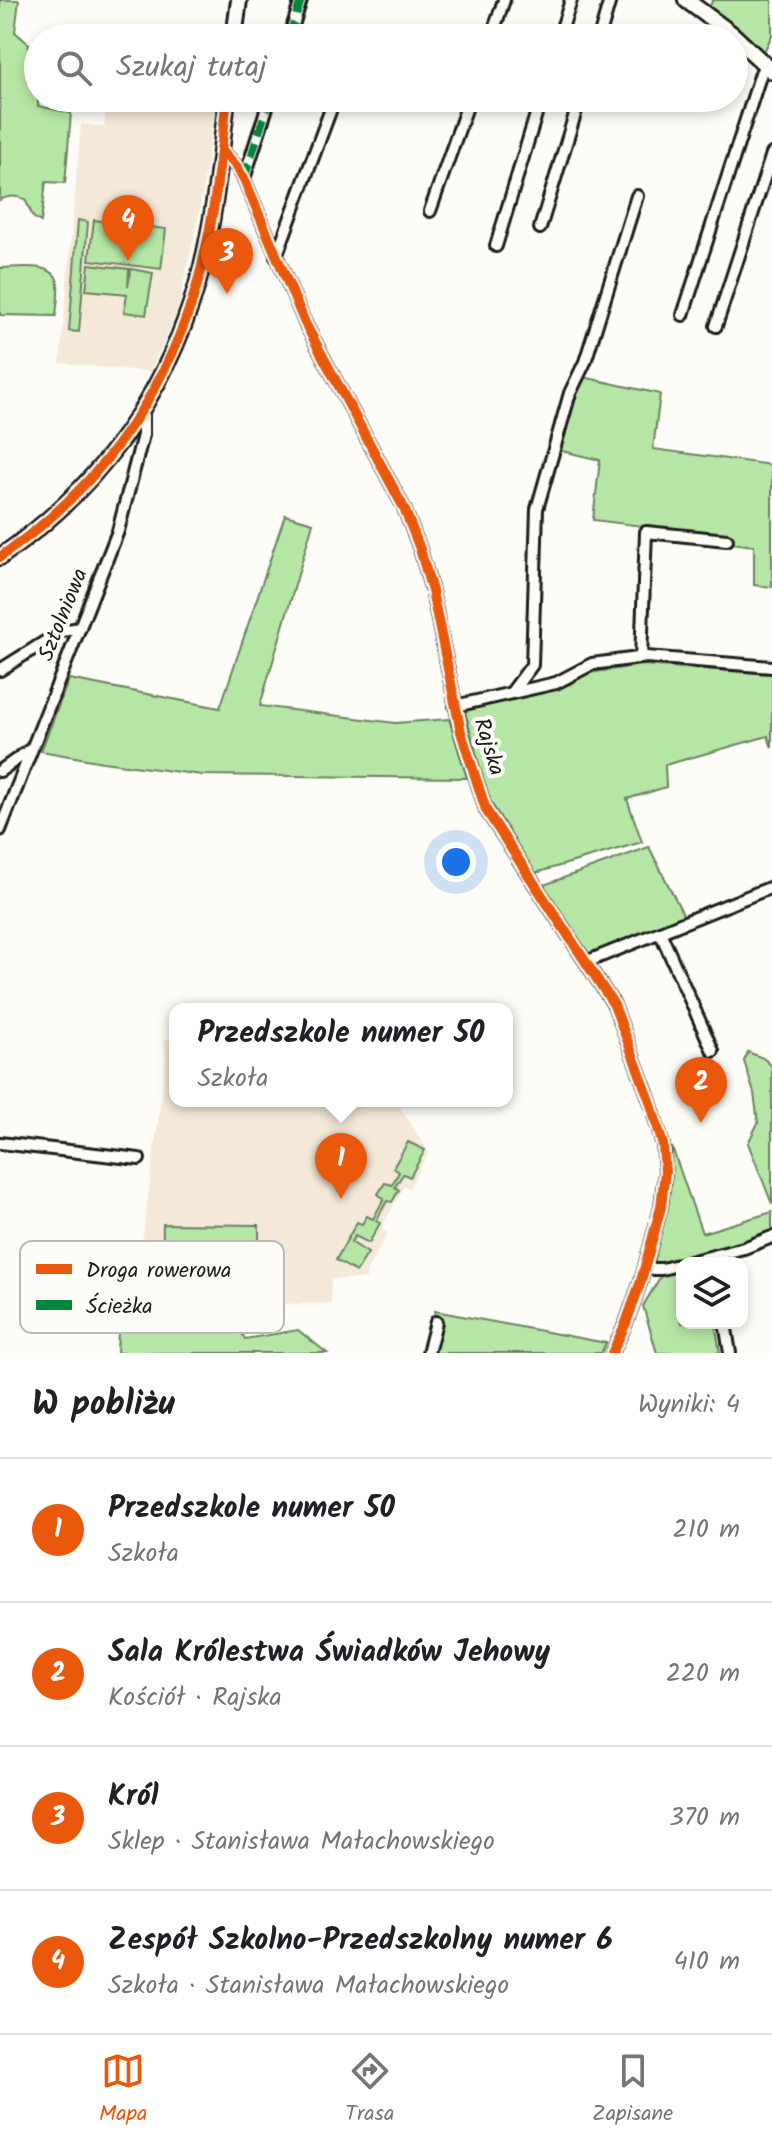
<!DOCTYPE html>
<html lang="pl">
<head>
<meta charset="utf-8">
<style>
  body { margin:0; font-family:Kalam,sans-serif; background:#f2f2f2; color:#202124 }
  .controls { position:absolute; right:24px; bottom:24px; display:grid; overflow:hidden; border-radius:16px; box-shadow:0 4px 12px #0003 }
  .controls button { width:72px; height:72px; display:grid; place-items:center; padding:0; border:0; border-bottom:2px solid #e0e0e0; background:#fff; color:#202124; font:40px sans-serif }
  .you { position:absolute; left:456px; top:862px; width:28px; height:28px; margin:-20px; border:6px solid #fff; border-radius:50%; background:#1a73e8; box-shadow:0 0 0 12px #1a73e833 }
  .badge { display:grid; place-items:center; width:52px; height:52px; border-radius:50%; background:#ea580c; color:#fff; font-size:26px; font-weight:700 }
  .pin { position:absolute; translate:-50% -66px; filter:drop-shadow(0 2px 4px #0008) }
  .pin::after { content:''; position:absolute; top:42px; width:28px; height:24px; background:inherit; clip-path:polygon(0 0,100% 0,50% 100%) }
  .popup { position:absolute; left:169px; top:1003px; width:344px; height:104px; box-sizing:border-box; display:grid; place-content:center; border-radius:16px; background:#fff; filter:drop-shadow(0 2px 6px #0005); font-size:26px; white-space:nowrap; color:#757577 }
  .popup b { font-size:30px; color:#202124 }
  .popup::after { content:''; position:absolute; left:50%; top:100%; margin-left:-16px; border:16px solid transparent; border-top-color:#fff }
  .list { margin:0; padding:0; list-style:none }
  h2 { display:flex; justify-content:space-between; align-items:center; height:104px; margin:0; padding:0 32px; font-size:34px }
  h2 small { font-size:26px; font-weight:400; color:#757577 }
  .list li { display:grid; grid-template-columns:52px 1fr auto; gap:24px; align-items:center; box-sizing:border-box; height:144px; padding:0 32px; border-top:2px solid #e0e0e0 }
  .list b { display:block; font-size:30px; white-space:nowrap }
  .list p { margin:0; font-size:26px; white-space:nowrap; color:#757577 }
  .list em { font-size:26px; font-style:normal; color:#757577 }
  .icon { flex:none; width:44px; height:44px; fill:none; stroke:currentColor; stroke-width:2; stroke-linecap:round; stroke-linejoin:round }
  .map { position:relative; flex:none; width:772px; height:1353px; overflow:hidden }
  .search { position:absolute; background:#fff; box-shadow:0 4px 12px #0003; left:24px; right:24px; top:24px; height:88px; display:flex; align-items:center; gap:20px; box-sizing:border-box; padding:0 28px; border-radius:44px; color:#757577; font-size:30px }
  .sheet { height:680px; background:#fff }
  nav { display:flex; justify-content:space-around; align-items:center; box-sizing:border-box; height:112px; border-top:2px solid #e0e0e0; background:#fff; font-size:22px; color:#757577 }
  nav a { display:grid; justify-items:center; gap:4px }
  nav .on { color:#ea580c }
  .map>svg:first-child { display:block }
</style>
</head>
<body>
<div class="map">
<svg width="772" height="1353" viewBox="0 0 772 1353">
  <rect width="100%" height="100%" fill="#fdfcf7"/>
  <filter id="ink" filterUnits="userSpaceOnUse"><feTurbulence type="fractalNoise" baseFrequency=".0125" numOctaves="2"/><feDisplacementMap in="SourceGraphic" scale="16" xChannelSelector="R" yChannelSelector="G"/><feConvolveMatrix kernelMatrix="1 2 1 2 8 2 1 2 1" color-interpolation-filters="sRGB"/></filter>
  <g filter="url(#ink)">
    <!-- built -->
    <g fill="#f4e9d8">
      <polygon points="107,98 216,98 200,209 177,313 150,372 60,363 81,124 104,127"/>
      <polygon points="164,1039 175,1040 175,1101 396,1101 429,1152 409,1188 404,1186 381,1229 388,1233 367,1270 366,1279 331,1279 331,1304 134,1303 166,1061"/>
    </g>
    <!-- green -->
    <g fill="#b6e6a5" stroke="#698160" stroke-width="2">
      <path d="M 0,0 L 19,0 L 15,32 L 29,44 L 27,71 L 38,73 L 38,106 L 71,113 L 65,183 L 46,182 L 41,222 L 33,217 L 25,199 C 16,196 9,195 0,200 Z"/>
      <polygon points="713,0 772,0 772,35 763,54 709,7"/>
      <polygon points="78,220 88,222 79,332 69,331"/>
      <polygon points="94,220 166,229 161,269 89,260"/>
      <polygon points="89,264 129,269 128,286 131,269 153,273 146,315 124,312 127,294 86,290"/>
      <path d="M 0,268 C 16,268 55,261 58,283 C 59,293 57,305 56,316 L 0,315 Z"/>
      <polygon points="583,377 660,394 653,449 772,465 772,587 754,585 754,546 731,543 732,537 593,520 600,460 558,450 576,389"/>
      <polygon points="285,515 313,523 260,706 395,723 449,719 467,778 202,775 103,762 41,751 69,679 220,708"/>
      <polygon points="642,665 772,674 772,748 768,736 665,765 666,787 627,799 642,842 535,873 488,798 465,711 570,684 589,673"/>
      <polygon points="649,847 686,920 592,958 541,886"/>
      <polygon points="748,1052 763,1058 772,1066 772,1204 748,1143 758,1123 754,1093 744,1061"/>
      <polygon points="408,1142 425,1150 410,1177 403,1174 395,1187 399,1190 392,1202 387,1201 376,1221 380,1223 369,1243 355,1236 351,1242 368,1253 356,1272 336,1260 357,1222 362,1224 367,1216 373,1219 384,1199 378,1194 385,1183 392,1185 399,1172 393,1168"/>
      <path d="M 672,1147 L 702,1233 L 772,1212 L 772,1233 L 667,1263 L 654,1262 C 664,1224 670,1187 672,1147 Z"/>
      <polygon points="163,1224 259,1225 259,1276 162,1276"/>
      <polygon points="682,1268 682,1323 715,1323 720,1353 657,1353 643,1306 662,1274"/>
      <polygon points="134,1303 226,1304 245,1339 298,1330 327,1353 117,1353 118,1331 124,1304"/>
      <polygon points="435,1311 606,1343 601,1353 433,1353 433,1319"/>
    </g>
    <g fill="none" stroke-linecap="round" stroke-linejoin="round">
      <!-- street casing -->
      <g stroke="#1c1c1c" stroke-width="16">
        <g id="street">
          <polyline points="289,38 301,0"/>
          <polyline points="491,38 504,0"/>
          <polyline points="559,38 571,0"/>
          <polyline points="599,38 610,0"/>
          <polyline points="221,149 237,167 244,179 305,323 404,508 420,549 432,591 461,732 486,810 614,1005 650,1101 663,1145 665,1172 661,1207 641,1281 626,1323 612,1353"/>
          <polyline points="244,179 270,98"/>
          <polyline points="430,211 470,98"/>
          <polyline points="540,228 580,98"/>
          <polyline points="496,246 541,98"/>
          <polyline points="276,257 335,98"/>
          <polyline points="683,315 761,73 766,65"/>
          <polyline points="716,326 772,154"/>
          <polyline points="641,658 646,532 727,540"/>
          <polyline points="0,670 62,631 80,628"/>
          <polyline points="511,693 532,665 537,509 570,393 585,362 637,196"/>
          <polyline points="455,706 556,683 592,664 646,657 772,667"/>
          <polyline points="0,771 31,749"/>
          <polyline points="0,830 118,531 143,435 143,409"/>
          <polyline points="660,932 713,1051"/>
          <polyline points="586,962 772,887"/>
          <polyline points="0,1143 139,1159"/>
          <polyline points="645,1269 662,1269 744,1248 772,1237"/>
          <polyline points="725,1323 730,1353"/>
          <polyline points="428,1353 436,1322"/>
        </g>
      </g>
      <!-- secondary casing -->
      <g stroke="#1c1c1c" stroke-width="20">
        <g id="secondary">
          <polyline points="686,0 732,34 772,71"/>
          <polyline points="234,38 239,0"/>
          <path d="M 0,557 C 97,490 164,398 197,285 C 214,225 220,160 227,98"/>
        </g>
      </g>
      <!-- street -->
      <use href="#street" stroke="#fdfcf7" stroke-width="10"/>
      <!-- secondary -->
      <use href="#secondary" stroke="#fdfcf7" stroke-width="14"/>
      <!-- quiet -->
      <g stroke="#00873e" stroke-width="8" stroke-dasharray="16 8" stroke-linecap="butt">
        <polyline points="289,38 301,0"/>
        <polyline points="244,179 270,98"/>
      </g>
      <!-- cycleway casing -->
      <g stroke="#fdfcf7" stroke-width="15">
        <g id="cycleway">
          <polyline points="221,149 237,167 244,179 305,323 404,508 420,549 432,591 461,732 486,810 614,1005 650,1101 663,1145 665,1172 661,1207 641,1281 626,1323 612,1353"/>
          <path d="M 0,557 C 97,490 164,398 197,285 C 214,225 220,160 227,98"/>
        </g>
      </g>
      <!-- cycleway -->
      <use href="#cycleway" stroke="#e8590c" stroke-width="10"/>
    </g>
  </g>
  <g text-anchor="middle" dominant-baseline="central" stroke-width="8" stroke-linejoin="round" paint-order="stroke">
    <!-- street labels -->
    <g font-size="22" fill="#1c1c1c" stroke="#fdfcf7">
      <text transform="translate(64 615) rotate(-68)">Sztolniowa</text>
      <text transform="translate(488 747) rotate(73)">Rajska</text>
    </g>
  </g>
  <!-- legend -->
  <rect x="20" y="1241" width="264" height="92" rx="12" fill="#fdfcf7" stroke="#bab9b5" stroke-width="2"/>
  <rect x="36" y="1264" width="36" height="10" fill="#e8590c"/>
  <rect x="36" y="1300" width="36" height="10" fill="#00873e"/>
  <g font-size="22" fill="#1c1c1c">
    <text x="86" y="1277">Droga rowerowa</text>
    <text x="86" y="1313">Ścieżka</text>
  </g>
</svg>
<div class="controls">
<button><svg class="icon" aria-label="layers" viewBox="0 0 24 24"><path d="M12 4l9 5-9 5-9-5zM3 14l9 5 9-5"/></svg></button>
</div>
<div class="you"></div>
<div class="pin badge" style="left:341px;top:1199px">1</div>
<div class="popup"><b>Przedszkole numer 50</b>Szkoła</div>
<div class="pin badge" style="left:701px;top:1123px">2</div>
<div class="pin badge" style="left:227px;top:294px">3</div>
<div class="pin badge" style="left:128px;top:261px">4</div>
<div class="search"><svg class="icon" aria-label="search" viewBox="0 0 24 24"><circle cx="10" cy="10" r="6"/><path d="M15 15l6 6"/></svg>Szukaj tutaj</div>
</div>
<section class="sheet">
<h2>W pobliżu<small>Wyniki: 4</small></h2>
<ul class="list">
<li><span class="badge">1</span><div><b>Przedszkole numer 50</b><p>Szkoła</p></div><em>210 m</em></li>
<li><span class="badge">2</span><div><b>Sala Królestwa Świadków Jehowy</b><p>Kościół · Rajska</p></div><em>220 m</em></li>
<li><span class="badge">3</span><div><b>Król</b><p>Sklep · Stanisława Małachowskiego</p></div><em>370 m</em></li>
<li><span class="badge">4</span><div><b>Zespół Szkolno-Przedszkolny numer 6</b><p>Szkoła · Stanisława Małachowskiego</p></div><em>410 m</em></li>
</ul>
</section>
<nav>
<a class="on"><svg class="icon" aria-label="map" viewBox="0 0 24 24"><path d="M3 6l6-2 6 2 6-2v14l-6 2-6-2-6 2zM9 4v14M15 6v14"/></svg>Mapa</a>
<a><svg class="icon" aria-label="directions" viewBox="0 0 24 24"><path d="M12 3l9 9-9 9-9-9zM9 14v-3h6M13 9l2 2-2 2"/></svg>Trasa</a>
<a><svg class="icon" aria-label="saved" viewBox="0 0 24 24"><path d="M7 4h10v16l-5-4-5 4z"/></svg>Zapisane</a>
</nav>
</body>
</html>
